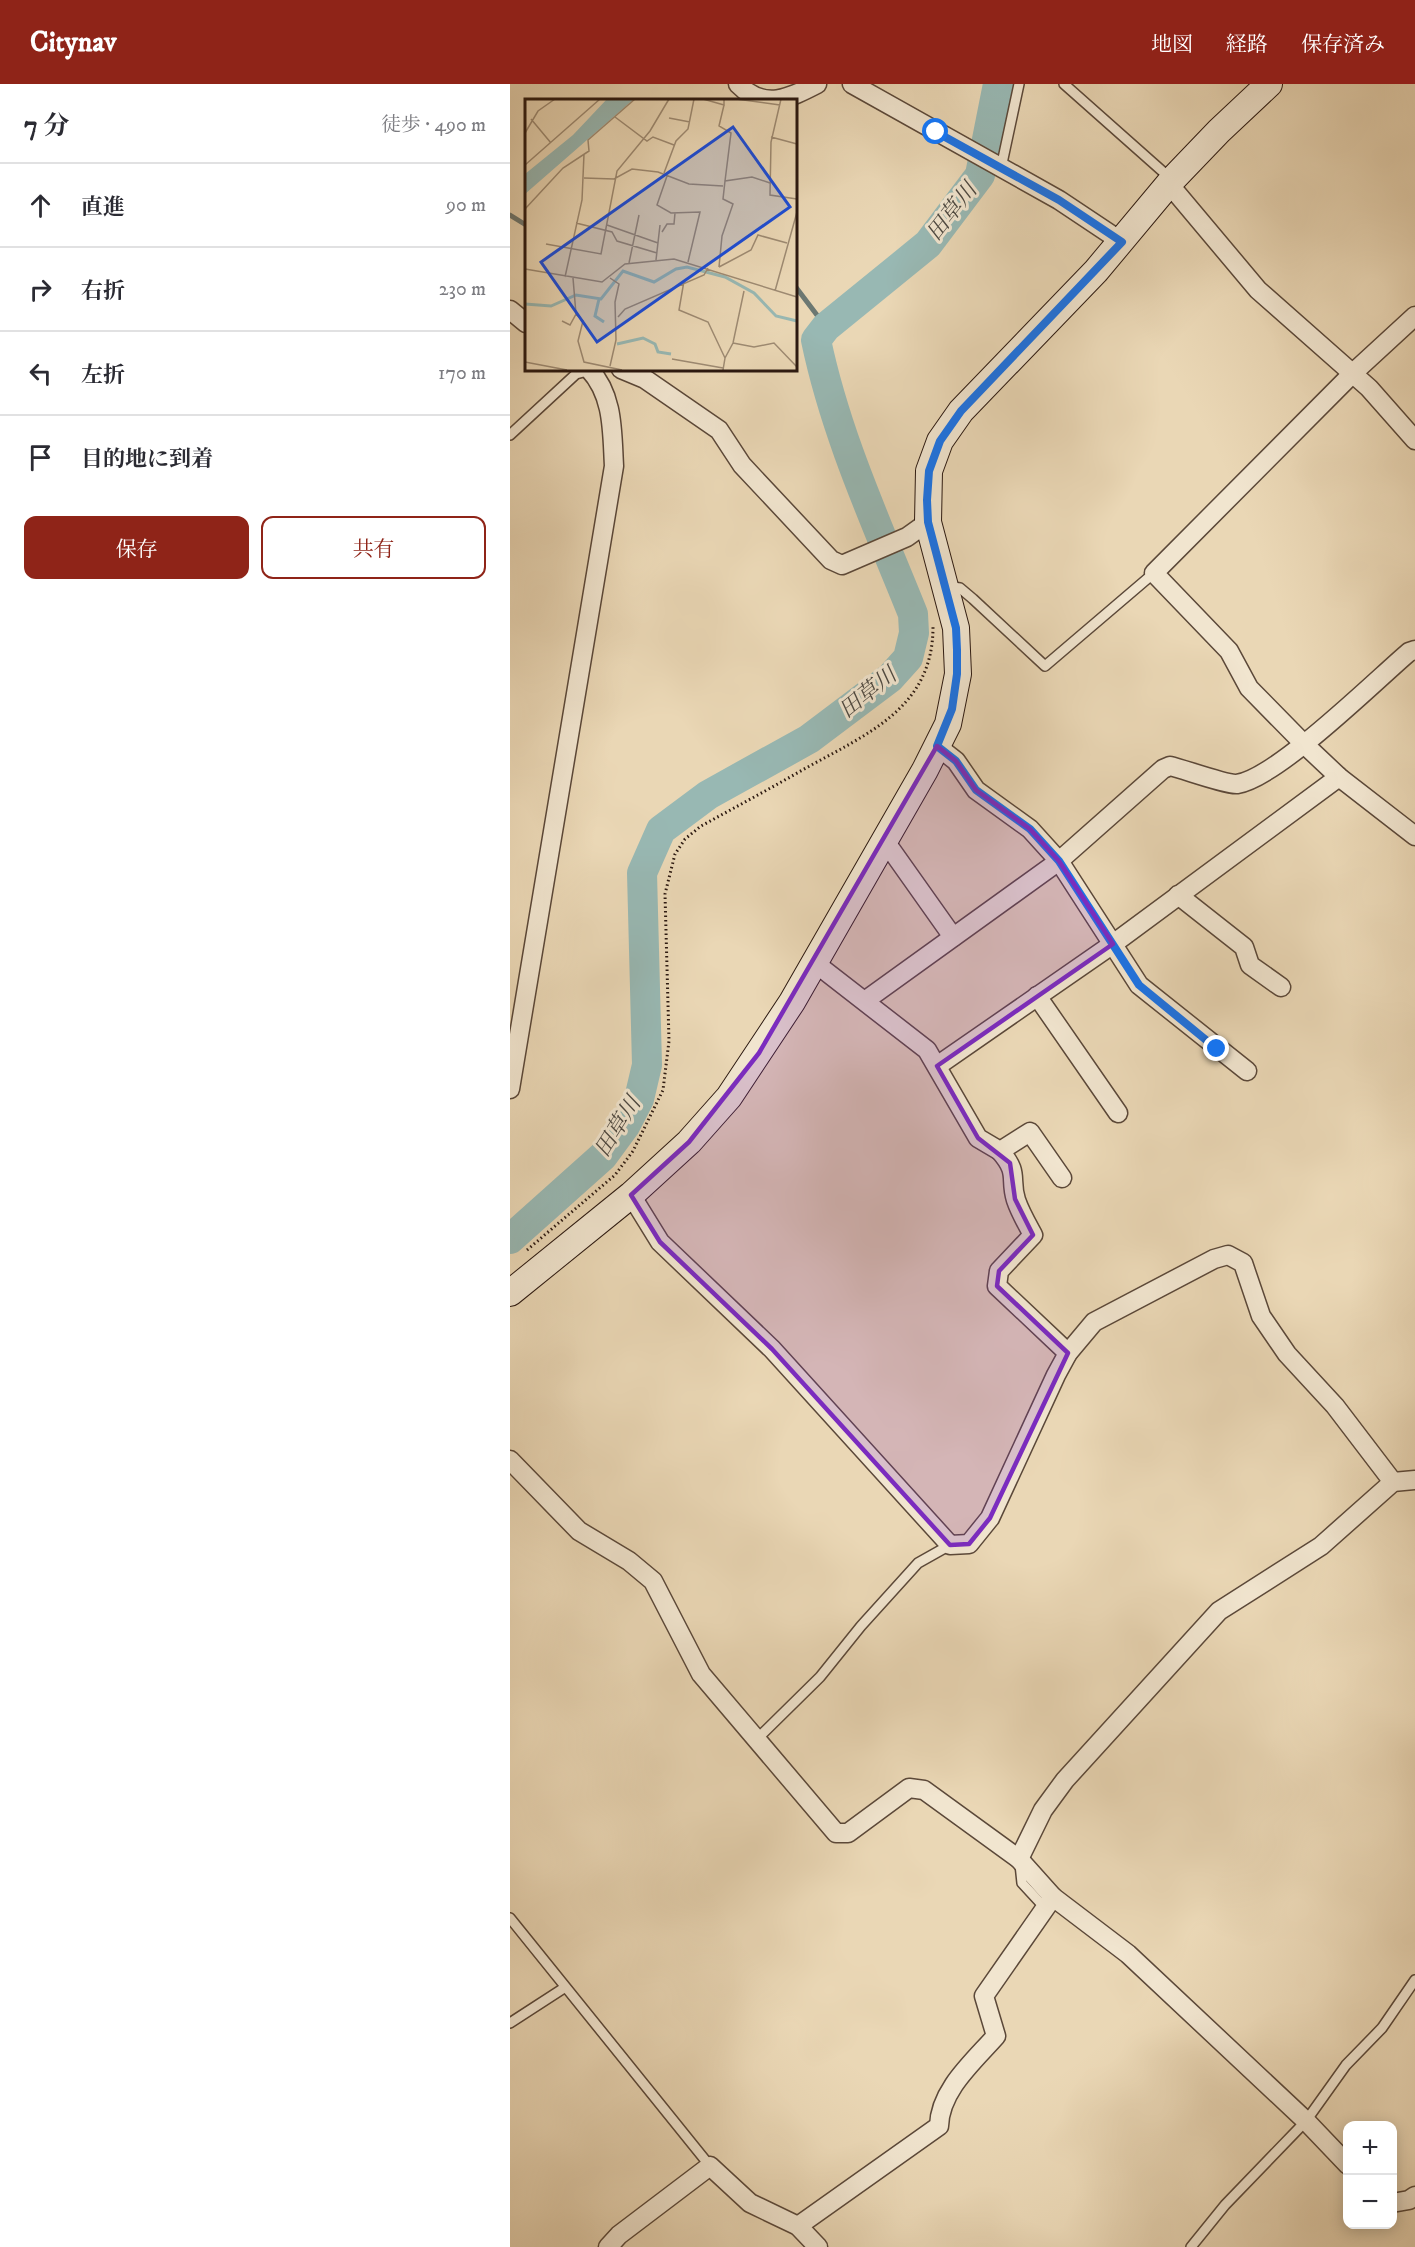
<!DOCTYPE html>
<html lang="ja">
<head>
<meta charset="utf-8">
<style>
  body { margin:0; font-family:"IM FELL DW Pica","Noto Serif JP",serif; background:#f7f7f7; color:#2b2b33 }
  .controls { position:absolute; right:18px; bottom:18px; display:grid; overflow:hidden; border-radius:12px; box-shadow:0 3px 15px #0003 }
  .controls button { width:54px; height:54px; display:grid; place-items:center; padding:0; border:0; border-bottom:2px solid #e1e1e2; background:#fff; color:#2b2b33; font:30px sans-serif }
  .stop { position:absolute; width:18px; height:18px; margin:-14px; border:4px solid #1a73e8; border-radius:50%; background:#fff }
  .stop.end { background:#1a73e8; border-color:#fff; box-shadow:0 2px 6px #0008 }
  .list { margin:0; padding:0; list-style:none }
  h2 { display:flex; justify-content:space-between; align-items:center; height:78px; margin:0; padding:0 24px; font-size:26px }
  h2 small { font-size:20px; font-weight:400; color:#7c7c81 }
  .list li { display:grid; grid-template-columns:39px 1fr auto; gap:18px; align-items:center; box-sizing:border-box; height:84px; padding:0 24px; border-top:2px solid #e1e1e2 }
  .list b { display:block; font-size:22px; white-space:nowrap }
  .list em { font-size:20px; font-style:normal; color:#7c7c81 }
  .actions { display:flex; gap:12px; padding:18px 24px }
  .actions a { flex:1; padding:14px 0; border:2px solid #8f2418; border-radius:12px; text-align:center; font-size:21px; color:#8f2418 }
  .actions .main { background:#8f2418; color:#fff }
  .icon { flex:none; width:33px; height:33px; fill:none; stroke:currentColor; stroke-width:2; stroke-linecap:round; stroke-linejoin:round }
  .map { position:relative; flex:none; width:905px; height:2163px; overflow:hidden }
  header { display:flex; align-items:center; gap:36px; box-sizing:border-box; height:84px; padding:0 30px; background:#8f2418; color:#fff }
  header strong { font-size:28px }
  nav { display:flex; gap:33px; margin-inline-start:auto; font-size:21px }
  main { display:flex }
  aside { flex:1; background:#fff }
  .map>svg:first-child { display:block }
</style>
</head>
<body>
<header>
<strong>Citynav</strong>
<nav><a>地図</a><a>経路</a><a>保存済み</a></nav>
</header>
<main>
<aside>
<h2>7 分<small>徒歩 · 490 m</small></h2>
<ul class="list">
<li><svg class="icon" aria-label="ahead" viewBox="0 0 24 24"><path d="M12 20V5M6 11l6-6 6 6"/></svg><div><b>直進</b></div><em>90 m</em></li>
<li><svg class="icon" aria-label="right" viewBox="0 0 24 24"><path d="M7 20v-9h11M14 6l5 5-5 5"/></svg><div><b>右折</b></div><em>230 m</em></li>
<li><svg class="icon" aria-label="left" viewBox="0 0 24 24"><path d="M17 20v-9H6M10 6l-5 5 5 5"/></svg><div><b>左折</b></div><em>170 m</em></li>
<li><svg class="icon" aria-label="arrive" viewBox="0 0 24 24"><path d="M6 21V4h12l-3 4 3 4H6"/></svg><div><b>目的地に到着</b></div></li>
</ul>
<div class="actions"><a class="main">保存</a><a>共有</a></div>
</aside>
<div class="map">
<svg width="905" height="2163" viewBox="0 0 905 2163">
  <rect width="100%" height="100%" fill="#ead7b5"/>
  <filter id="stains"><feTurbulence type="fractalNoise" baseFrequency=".00333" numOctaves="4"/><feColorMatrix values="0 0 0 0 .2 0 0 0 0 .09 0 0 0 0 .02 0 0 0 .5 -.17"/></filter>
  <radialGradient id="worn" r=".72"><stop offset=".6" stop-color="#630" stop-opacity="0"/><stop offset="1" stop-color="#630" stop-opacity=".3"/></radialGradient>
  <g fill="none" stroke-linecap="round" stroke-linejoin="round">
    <!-- stream -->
    <g stroke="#6c7872" stroke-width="5">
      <polyline points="0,131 16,141"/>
      <polyline points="285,202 316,243"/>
    </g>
    <!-- river -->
    <path stroke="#98b8b3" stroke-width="30" d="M 0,1155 L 93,1072 L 115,1042 L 129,1015 L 137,981 L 132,789 L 151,746 L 198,711 L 299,655 L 380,594 L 398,574 L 404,549 L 403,530 C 367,440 326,352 306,256 L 316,243 L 418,160 L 470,91 L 488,0"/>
    <!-- lane casing -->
    <g stroke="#5b4839" stroke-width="12">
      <g id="lane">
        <polyline points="554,0 660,94"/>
        <polyline points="491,84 509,0"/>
        <polyline points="0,351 66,290 81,286"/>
        <polyline points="436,502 450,504 463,515 535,582 644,489"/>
        <polyline points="245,1657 310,1593 351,1542 408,1479 440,1461"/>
        <polyline points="510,1780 512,1799 536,1825"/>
        <polyline points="0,1834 200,2082"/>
        <polyline points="0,1939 54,1904"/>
        <polyline points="681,2163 715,2121 796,2037 836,1981 872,1944 905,1896"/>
      </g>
    </g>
    <!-- street casing -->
    <g stroke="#5b4839" stroke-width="21">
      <g id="street">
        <path d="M 228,0 C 254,27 280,14 307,0"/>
        <polyline points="342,0 549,116 612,158"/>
        <polyline points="659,100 748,206 859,304 905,356"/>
        <polyline points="0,226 16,239"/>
        <polyline points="905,232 843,289 644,489 719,567 739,604 794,660 829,693 905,752"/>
        <polyline points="111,285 135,295 209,346 232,381 321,476 332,481 397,453 418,438"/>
        <polyline points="427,662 446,677 466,706 520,745 549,777 629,901 737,987"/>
        <polyline points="375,757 443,853"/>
        <polyline points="668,811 734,863 740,881 771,903"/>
        <polyline points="305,879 417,966 468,1054 490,1067 520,1048 552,1094"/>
        <polyline points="527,912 608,1029"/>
        <path d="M 356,916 L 549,777 L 653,685 L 660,682 C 673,685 717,701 727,700 C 767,694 865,597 899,568 L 905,566"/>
        <polyline points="427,982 603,860 829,693"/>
        <path d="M 0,1005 L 104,382 C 102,348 104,312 79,285"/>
        <path d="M 490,1067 C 510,1090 499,1094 506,1116 C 510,1128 517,1140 523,1151 L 489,1187 L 487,1202 L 558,1269"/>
        <polyline points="121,1111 150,1158 262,1265 440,1461 459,1460 480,1434 546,1291 558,1269 584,1238 704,1175 718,1171 733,1179 751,1232 777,1270 825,1322 883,1398"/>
        <path d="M 0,1376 L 69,1447 L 119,1477 L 143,1497 L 191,1590 L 326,1749 L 338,1749 L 399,1704 L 414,1706 L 509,1775 L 543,1813 L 474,1912 L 486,1952 C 463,1978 430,2006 429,2042 L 288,2142"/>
        <polyline points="509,1775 533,1726 555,1696 709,1527 811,1462 883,1398 905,1396"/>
        <polyline points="543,1813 618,1870 796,2037 838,2081"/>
        <polyline points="882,2119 899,2116 905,2112"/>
        <polyline points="98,2163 109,2151 200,2082 240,2119 288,2142 308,2163"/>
      </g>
    </g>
    <!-- secondary casing -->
    <g stroke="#2b1810" stroke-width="28">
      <polyline id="secondary" points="0,1209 121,1111 179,1058 219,1013 282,918 415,686 438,640 448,590 446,544 418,438 419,387 430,357 451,327 586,187 662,96 709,47 759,0"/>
    </g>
    <!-- path -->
    <path stroke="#2b1810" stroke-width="3" stroke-dasharray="1.5 3" stroke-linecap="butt" d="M 17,1166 L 105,1091 L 123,1067 L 153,1006 L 159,957 L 155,810 L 165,770 L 175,755 L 191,742 C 226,723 261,704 296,684 C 357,650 423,624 423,543"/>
    <!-- lane -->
    <use href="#lane" stroke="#f1e5cf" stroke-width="9"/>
    <!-- street -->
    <use href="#street" stroke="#f1e5cf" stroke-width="18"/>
    <!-- secondary -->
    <use href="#secondary" stroke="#f1e5cf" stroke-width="26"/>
  </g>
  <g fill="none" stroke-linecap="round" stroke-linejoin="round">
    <!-- route -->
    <polyline stroke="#1a73e8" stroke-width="8" points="426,48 549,116 612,158 451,327 430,357 419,387 417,416 418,438 446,544 447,566 447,590 442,625 427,662 446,677 466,706 520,745 549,777 629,901 707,965"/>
  </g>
  <!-- marked area -->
  <path fill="#7b2cbf" fill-opacity="0.2" stroke="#7b2cbf" stroke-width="4.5" stroke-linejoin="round" d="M 427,662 L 446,677 L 466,706 L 520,745 L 549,777 L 603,860 L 427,982 L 468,1054 L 500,1079 L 505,1115 L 523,1151 L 489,1187 L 487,1202 L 558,1269 L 480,1434 L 459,1460 L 440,1461 L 262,1265 L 150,1158 L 121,1111 L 179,1058 L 249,969 Z"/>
  <g text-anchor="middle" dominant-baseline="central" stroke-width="6" stroke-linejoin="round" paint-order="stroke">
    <!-- water labels -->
    <g font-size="22" font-style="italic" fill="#4c4841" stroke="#f1e5cf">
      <text transform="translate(442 128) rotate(-52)">田草川</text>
      <text transform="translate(358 609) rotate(-39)">田草川</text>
      <text transform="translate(108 1043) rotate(-58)">田草川</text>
    </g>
  </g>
  <!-- overview -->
  <g transform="translate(15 15)">
    <rect width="272" height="272" fill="#ead7b5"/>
    <path d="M 82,0 L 109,0 L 0,95 L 0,75 L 48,36 Z" fill="#98b8b3"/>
    <path fill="none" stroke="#98b8b3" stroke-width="3" d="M 74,200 L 70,217 L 79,223M 0,205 L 26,207 L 51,196 L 76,200 L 98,172 L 129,183 L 151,170 L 162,168 L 200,178 L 229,194 L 251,217 L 272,222M 92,245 L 118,239 L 130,245 L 133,253 L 146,255"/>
    <path fill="none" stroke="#9e8b73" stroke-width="1.5" d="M 178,0 L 199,6 L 199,0M 211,0 L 255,6M 256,0 L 246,43 L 245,96 L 272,100M 199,6 L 194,27 L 206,34 L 200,82M 90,18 L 122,42 L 128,38 L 149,46M 144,19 L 165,23M 6,20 L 26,44M 0,34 L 13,12 L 30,0M 246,38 L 272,45M 0,66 L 75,0M 139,74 L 151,42 L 163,30 L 169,0M 142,77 L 132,106 L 146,114 L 175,113 L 163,163M 59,79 L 89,80 L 107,70 L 133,73 L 164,85 L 198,87M 0,110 L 38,69 L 64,52 L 63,41 L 110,0M 51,124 L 87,133 L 92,142 L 132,154M 82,126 L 133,144M 137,133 L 142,125 L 149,125 L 150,114M 21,145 L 76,155 L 92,72 L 125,32 L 144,0M 131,161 L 135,126M 104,164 L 114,116M 194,168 L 197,137 L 208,105 L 198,100 L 200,82 L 227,78 L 245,84M 194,168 L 226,151 L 233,136 L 262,144M 0,170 L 77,183 L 100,165 L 149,160 L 272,198M 40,178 L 57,101 L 59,55M 159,182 L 154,211 L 183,223 L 200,259 L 198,271M 250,192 L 272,113M 51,215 L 58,222 L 53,242 L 59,263 L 97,271M 93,218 L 100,210 L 179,176 L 183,169M 37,222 L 45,226 L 51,215 L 48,179M 208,244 L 229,248 L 249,244 L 272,268M 200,259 L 208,244 L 219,192M 147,260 L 198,269M 0,263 L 42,271M 85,267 L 91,241 L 90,203 L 94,185 L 85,179"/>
    <path fill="#1d4ed8" fill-opacity="0.15" stroke="#1d4ed8" stroke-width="3" d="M 208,28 L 265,108 L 72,243 L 16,163 Z"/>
    <rect width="272" height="272" fill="none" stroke="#2b1810" stroke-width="3"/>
  </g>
  <rect width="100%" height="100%" filter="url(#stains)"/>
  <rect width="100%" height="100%" fill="url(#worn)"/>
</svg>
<div class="controls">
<button>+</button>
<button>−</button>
</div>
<div class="stop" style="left:426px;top:48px"></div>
<div class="stop end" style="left:707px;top:965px"></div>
</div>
</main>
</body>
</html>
